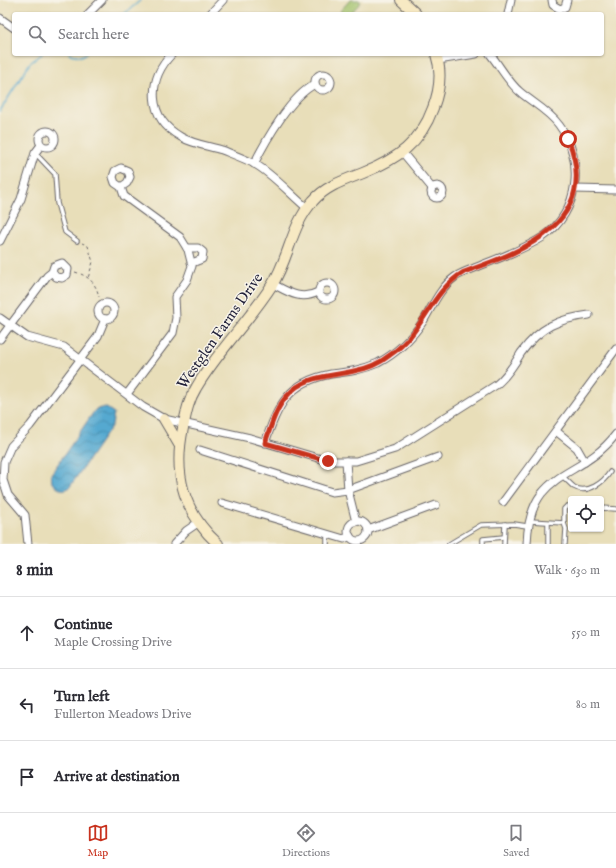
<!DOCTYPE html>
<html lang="en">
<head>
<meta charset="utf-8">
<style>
  body { margin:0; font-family:"IM FELL English",serif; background:#f2f2f3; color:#2b2b33 }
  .controls { position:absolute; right:12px; bottom:12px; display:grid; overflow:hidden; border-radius:4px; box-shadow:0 1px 3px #0004 }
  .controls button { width:36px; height:36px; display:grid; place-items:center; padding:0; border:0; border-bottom:1px solid #e1e1e2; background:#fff; color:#2b2b33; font:20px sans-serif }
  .stop { position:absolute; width:12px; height:12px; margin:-9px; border:3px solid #c8321e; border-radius:50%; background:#fff }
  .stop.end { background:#c8321e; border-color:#fff; box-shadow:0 1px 4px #0008 }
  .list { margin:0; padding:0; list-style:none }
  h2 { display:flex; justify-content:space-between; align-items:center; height:52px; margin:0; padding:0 16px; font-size:17px }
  h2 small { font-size:13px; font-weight:400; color:#7c7c81 }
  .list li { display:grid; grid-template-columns:26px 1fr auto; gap:12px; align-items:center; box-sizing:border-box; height:72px; padding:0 16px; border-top:1px solid #e1e1e2 }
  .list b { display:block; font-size:15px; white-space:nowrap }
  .list p { margin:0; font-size:13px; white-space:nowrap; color:#7c7c81 }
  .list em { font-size:13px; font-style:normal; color:#7c7c81 }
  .icon { flex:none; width:22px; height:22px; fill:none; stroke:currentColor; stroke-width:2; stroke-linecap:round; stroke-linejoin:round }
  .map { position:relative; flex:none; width:616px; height:544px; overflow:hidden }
  .search { position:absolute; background:#fff; box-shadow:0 1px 3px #0004; left:12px; right:12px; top:12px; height:44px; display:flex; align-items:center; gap:10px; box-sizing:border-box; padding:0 14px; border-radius:4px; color:#7c7c81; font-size:15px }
  .sheet { height:268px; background:#fff }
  nav { display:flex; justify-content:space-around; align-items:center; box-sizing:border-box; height:56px; border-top:1px solid #e1e1e2; background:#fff; font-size:11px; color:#7c7c81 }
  nav a { display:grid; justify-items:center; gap:2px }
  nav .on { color:#c8321e }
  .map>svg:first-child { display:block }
</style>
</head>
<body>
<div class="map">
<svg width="616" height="544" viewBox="0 0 616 544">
  <defs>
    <pattern id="water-waves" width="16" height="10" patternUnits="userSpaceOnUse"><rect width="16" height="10" fill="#54a9d0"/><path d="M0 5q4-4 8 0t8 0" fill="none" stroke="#4589aa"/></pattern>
  </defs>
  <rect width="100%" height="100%" fill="#f7f3e8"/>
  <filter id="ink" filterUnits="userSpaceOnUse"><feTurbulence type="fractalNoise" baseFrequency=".025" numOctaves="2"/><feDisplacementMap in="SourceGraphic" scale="8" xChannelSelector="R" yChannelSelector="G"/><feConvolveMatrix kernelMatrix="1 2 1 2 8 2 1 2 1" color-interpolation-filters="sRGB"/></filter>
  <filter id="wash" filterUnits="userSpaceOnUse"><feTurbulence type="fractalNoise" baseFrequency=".012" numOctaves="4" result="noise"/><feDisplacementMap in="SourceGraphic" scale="16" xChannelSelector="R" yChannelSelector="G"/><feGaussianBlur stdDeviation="0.9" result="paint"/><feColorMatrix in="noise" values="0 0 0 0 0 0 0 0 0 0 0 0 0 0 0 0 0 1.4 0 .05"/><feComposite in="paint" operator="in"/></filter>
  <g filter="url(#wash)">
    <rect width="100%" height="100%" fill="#e8deb9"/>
    <!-- garden -->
    <polygon fill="#a1c169" stroke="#627252" points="350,0 359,0 361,2 350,14 344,14 340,11"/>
    <!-- water -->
    <path fill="url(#water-waves)" stroke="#3b6686" d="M 105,407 L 114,413 L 112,425 L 69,488 C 61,491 58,489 52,483 L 51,474 L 95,410 Z"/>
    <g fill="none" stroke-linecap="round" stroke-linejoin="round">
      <!-- stream -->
      <g stroke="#54a9d0" stroke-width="1.5">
        <polyline points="124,14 141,0"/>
        <polyline points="69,54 81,56 86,54"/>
        <polyline points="0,111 30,63 42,54"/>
      </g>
    </g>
  </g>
  <g filter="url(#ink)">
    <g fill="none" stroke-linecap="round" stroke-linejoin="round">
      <!-- lane casing -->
      <g stroke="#676467" stroke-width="5.5">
        <g id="lane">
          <polyline points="35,153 55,174 57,203 65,232 77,241"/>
          <path d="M 562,476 C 566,479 570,484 574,487 C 587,495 604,482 610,472"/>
          <polyline points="601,508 616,509"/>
          <polyline points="530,521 564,523 564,509 567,506 571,507"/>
          <polyline points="564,523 566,529 565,544"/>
          <polyline points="327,534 327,544"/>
          <polyline points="449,544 481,525 514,524 527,526"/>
          <polyline points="483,544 483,539 504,537"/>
          <polyline points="504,544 505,524"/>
          <polyline points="548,544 548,523"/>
        </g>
      </g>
      <!-- street casing -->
      <g stroke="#676467" stroke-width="9">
        <g id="street">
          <polyline points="552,0 553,5 560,9 565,7 567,0"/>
          <polyline points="88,14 102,0"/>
          <polyline points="210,14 223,0"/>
          <polyline points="508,14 511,0"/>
          <polyline points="0,18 14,28"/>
          <path d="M 172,54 C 147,80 147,118 181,137 C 193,144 208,146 222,150 C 232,154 243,158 253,163 C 271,172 291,195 307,208"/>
          <polyline points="438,60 476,54"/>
          <circle cx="323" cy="82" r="8"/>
          <circle cx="47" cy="139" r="8"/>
          <polyline points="403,153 432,188"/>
          <path d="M 254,164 C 266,140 291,96 315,84"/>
          <circle cx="437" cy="192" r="6"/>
          <polyline points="121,187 127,183 130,177 128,171 121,168 115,171 113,177 115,183 121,187 124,196 180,237 188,250 192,266 187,280 175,297 176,318 173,333 127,394"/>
          <polyline points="575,189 616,190"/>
          <polyline points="0,241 21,199 35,153 41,145"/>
          <polyline points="187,248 198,248 203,252 202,259 192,263"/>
          <circle cx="327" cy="291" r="8"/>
          <path d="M 273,284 C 288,292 301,301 318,292"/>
          <circle cx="106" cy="311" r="8"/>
          <path d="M 0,318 L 27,337 L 64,347 L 143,407 L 164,419 L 250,438 L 328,461 L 356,461 L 395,449 L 496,385 C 507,376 514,365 521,353 C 540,327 558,319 589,315"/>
          <polyline points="0,339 47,276 52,272 54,266 62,263 68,269 67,275 62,278 56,277 52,272"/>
          <polyline points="556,431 577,448 585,462"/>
          <path d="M 265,443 C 278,405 288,382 331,374 C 348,372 362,370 378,363 C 397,353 412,338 424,320 C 433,305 440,288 455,277 C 462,272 470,270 477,267 C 499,258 523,250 543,237 C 580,212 585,159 559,125 C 549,111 533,103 520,92 C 508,82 500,66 490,54"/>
          <polyline points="200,450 332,492 348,490 438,457"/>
          <polyline points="346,461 348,490 356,522"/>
          <polyline points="503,502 616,349"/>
          <polyline points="222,503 344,539 350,536"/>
          <circle cx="358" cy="531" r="10"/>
          <polyline points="368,530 436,505"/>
          <polyline points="28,544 25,515 8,495 3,480 4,462 11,446 30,426 98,336 105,319"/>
          <polyline points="174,544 186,531 199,522"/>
          <path d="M 527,544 C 529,467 581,481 616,434"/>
        </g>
      </g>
      <!-- secondary casing -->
      <g stroke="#676467" stroke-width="12">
        <g id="secondary">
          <polyline points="401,0 416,14"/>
          <polyline points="164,419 180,446"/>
          <path d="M 218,544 C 183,512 173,474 183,428 C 186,414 188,401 196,388 C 217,352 249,321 272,285 C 289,259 291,225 313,201 C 326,186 345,180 363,173 C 397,159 420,144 433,108 C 440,90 442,72 436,54"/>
        </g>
      </g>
      <!-- path -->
      <g stroke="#676467" stroke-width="1" stroke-dasharray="3 3" stroke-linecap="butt">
        <polyline points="82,243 88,246 93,262 88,278"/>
        <path d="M 75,272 C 89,276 96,283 99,297"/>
      </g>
      <!-- lane -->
      <use href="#lane" stroke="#fff" stroke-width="3.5"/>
      <!-- street -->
      <use href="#street" stroke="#fff" stroke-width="7"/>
      <!-- secondary -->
      <use href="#secondary" stroke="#f7e9c3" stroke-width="10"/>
    </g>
  </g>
  <g fill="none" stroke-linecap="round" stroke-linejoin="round" filter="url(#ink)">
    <!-- route -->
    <path stroke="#c8321e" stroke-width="5" d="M 328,461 L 265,443 C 271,427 275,409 287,396 C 304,375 330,377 354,371 C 366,369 380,363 390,355 C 425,331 429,293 464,272 C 525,251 602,221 568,139"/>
  </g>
  <g text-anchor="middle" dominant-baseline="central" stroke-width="3" stroke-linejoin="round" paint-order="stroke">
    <!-- street labels -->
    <g font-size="15" fill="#22223b" stroke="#f7f3e8">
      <text transform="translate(220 331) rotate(-55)">Westglen Farms Drive</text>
    </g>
  </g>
</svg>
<div class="controls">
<button><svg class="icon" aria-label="locate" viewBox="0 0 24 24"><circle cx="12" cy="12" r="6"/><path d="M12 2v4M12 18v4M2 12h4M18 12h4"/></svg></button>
</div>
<div class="stop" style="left:568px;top:139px"></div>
<div class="stop end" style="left:328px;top:461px"></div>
<div class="search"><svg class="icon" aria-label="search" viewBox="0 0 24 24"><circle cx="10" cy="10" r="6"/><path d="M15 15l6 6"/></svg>Search here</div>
</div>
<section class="sheet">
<h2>8 min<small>Walk · 630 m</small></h2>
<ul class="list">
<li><svg class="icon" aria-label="ahead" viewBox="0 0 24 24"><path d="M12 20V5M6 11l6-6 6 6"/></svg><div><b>Continue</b><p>Maple Crossing Drive</p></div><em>550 m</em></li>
<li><svg class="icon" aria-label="left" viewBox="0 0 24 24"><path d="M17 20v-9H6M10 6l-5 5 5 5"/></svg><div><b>Turn left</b><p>Fullerton Meadows Drive</p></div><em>80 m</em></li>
<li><svg class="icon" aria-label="arrive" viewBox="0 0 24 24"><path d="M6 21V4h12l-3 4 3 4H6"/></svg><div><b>Arrive at destination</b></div></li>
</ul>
</section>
<nav>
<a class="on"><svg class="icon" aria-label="map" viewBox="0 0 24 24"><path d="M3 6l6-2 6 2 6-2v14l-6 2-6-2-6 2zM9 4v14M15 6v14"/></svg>Map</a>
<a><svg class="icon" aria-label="directions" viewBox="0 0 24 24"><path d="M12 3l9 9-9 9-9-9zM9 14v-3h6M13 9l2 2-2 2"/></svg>Directions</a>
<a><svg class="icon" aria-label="saved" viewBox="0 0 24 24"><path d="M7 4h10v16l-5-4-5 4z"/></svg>Saved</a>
</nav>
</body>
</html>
